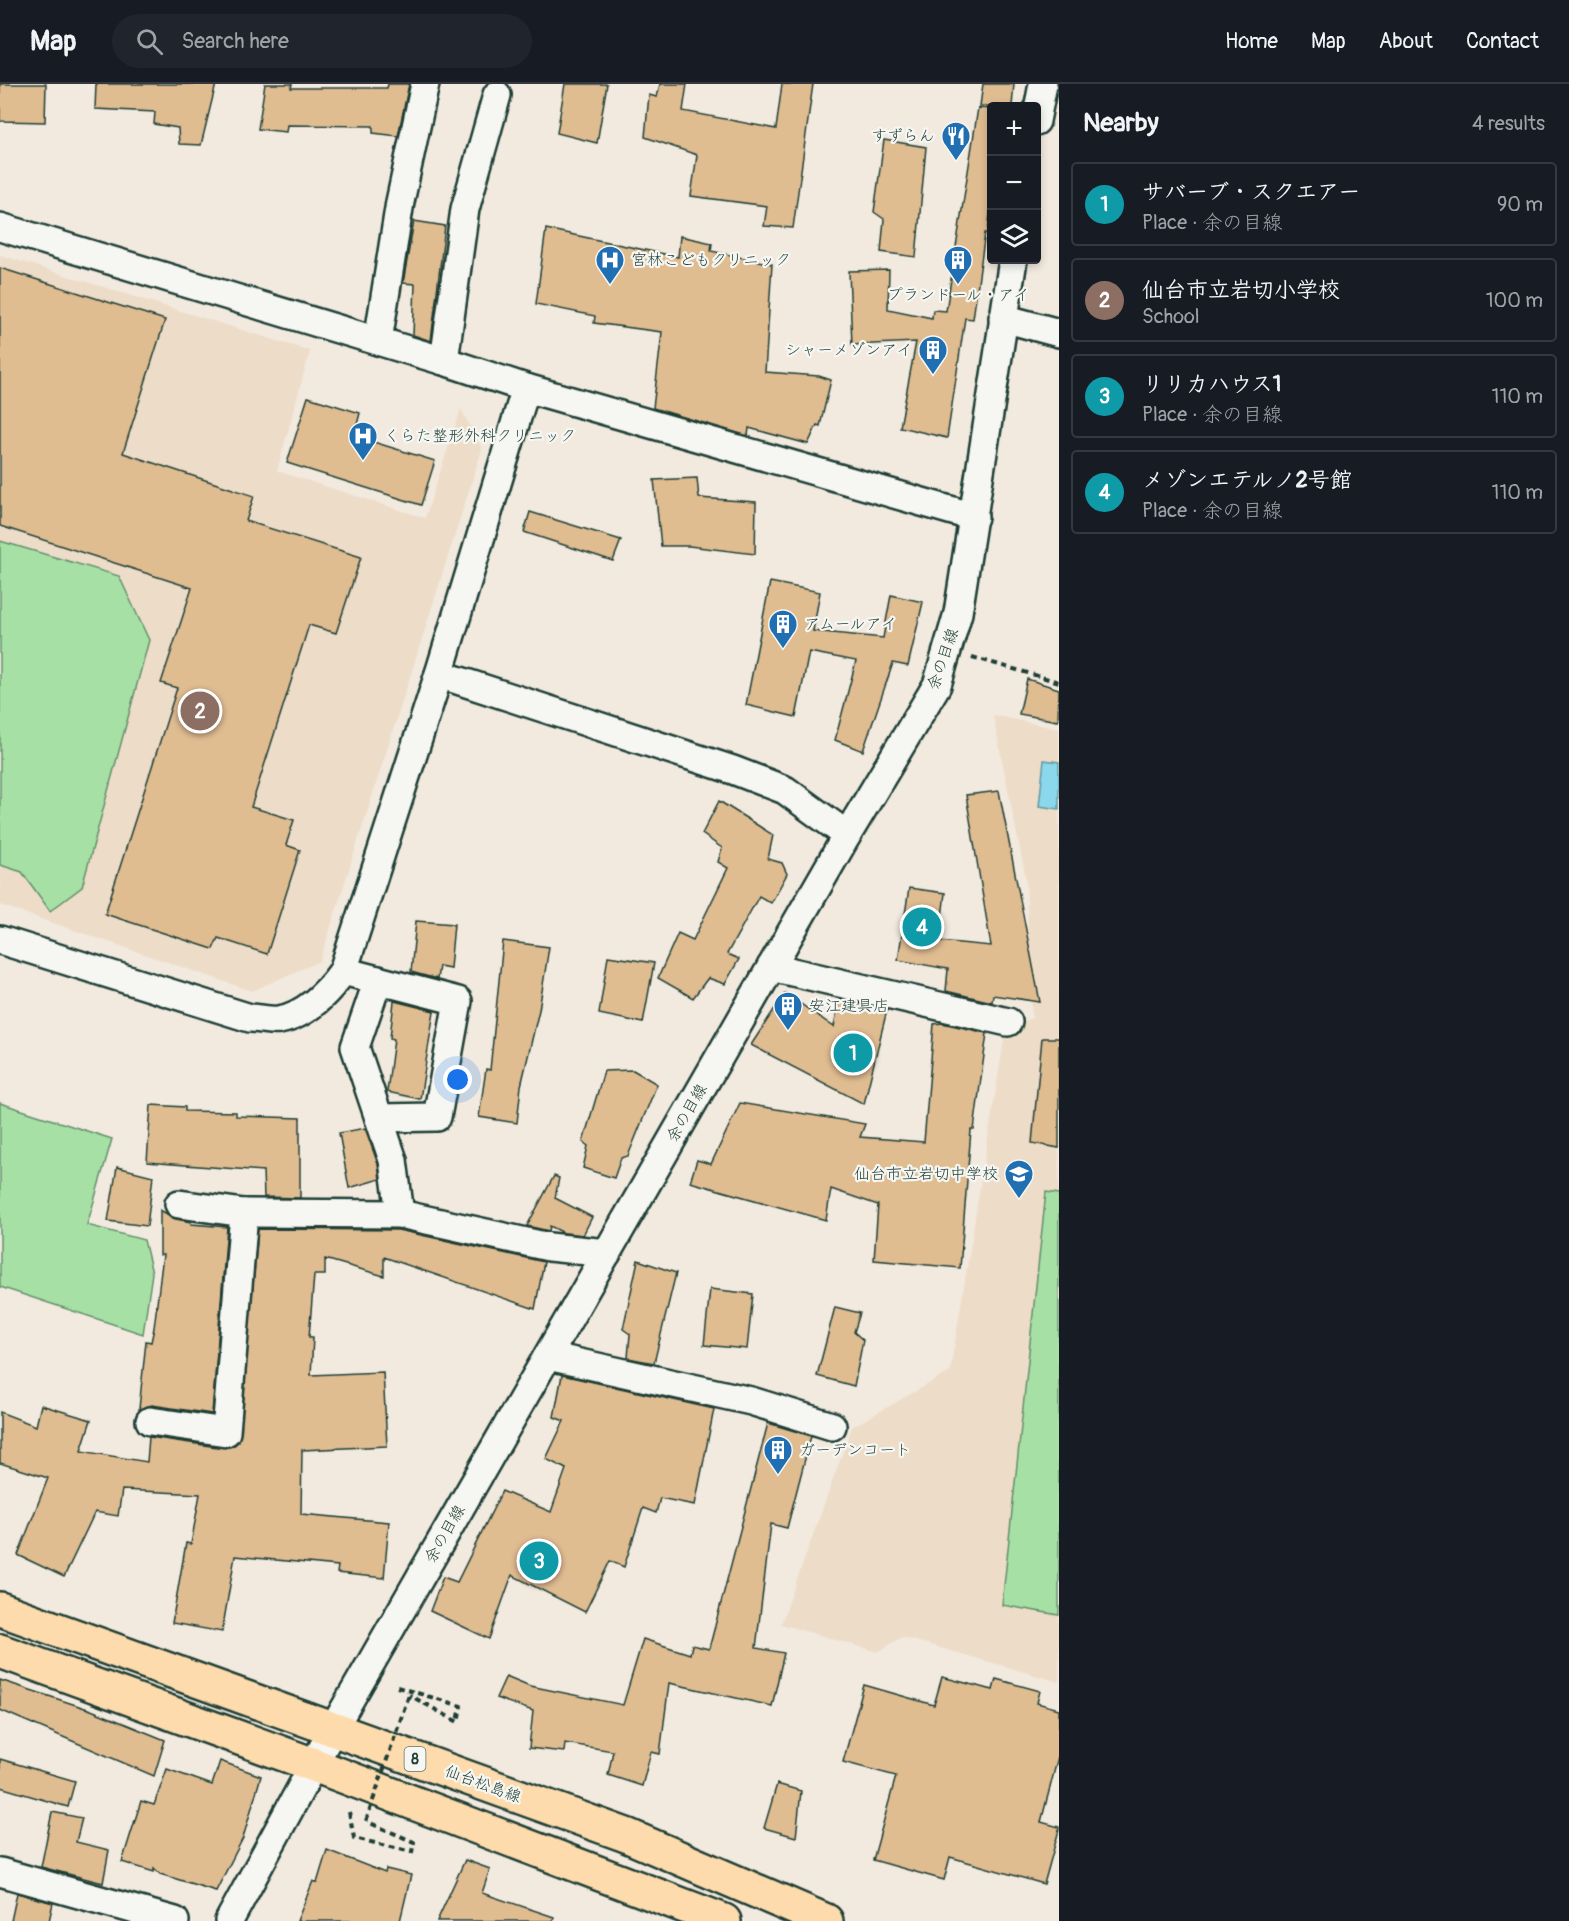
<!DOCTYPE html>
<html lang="en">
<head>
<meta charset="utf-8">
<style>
  body { margin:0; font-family:Pangolin,"Klee One",sans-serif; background:#20242c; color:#f1f3f6 }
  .controls { position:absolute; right:18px; top:18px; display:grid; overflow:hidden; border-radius:6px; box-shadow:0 3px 9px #0003 }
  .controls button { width:54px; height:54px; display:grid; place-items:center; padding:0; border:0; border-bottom:2px solid #363941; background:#171b24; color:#f1f3f6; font:30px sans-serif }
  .you { position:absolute; left:458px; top:996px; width:21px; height:21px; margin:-15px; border:4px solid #fff; border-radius:50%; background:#1a73e8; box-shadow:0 0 0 9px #1a73e833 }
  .badge { display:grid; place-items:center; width:39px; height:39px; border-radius:50%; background:#1a73e8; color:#fff; font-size:20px; font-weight:700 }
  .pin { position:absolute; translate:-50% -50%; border:3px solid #fff; box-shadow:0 2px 6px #0006 }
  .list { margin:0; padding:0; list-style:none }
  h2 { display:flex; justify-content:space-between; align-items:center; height:78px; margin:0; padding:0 24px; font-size:26px }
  h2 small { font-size:20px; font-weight:400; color:#9ea1a6 }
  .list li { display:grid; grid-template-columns:39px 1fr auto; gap:18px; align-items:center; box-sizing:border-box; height:84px; margin:0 12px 12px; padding:0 12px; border:2px solid #363941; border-radius:6px }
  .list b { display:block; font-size:22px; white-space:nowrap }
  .list p { margin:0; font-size:20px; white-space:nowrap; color:#9ea1a6 }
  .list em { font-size:20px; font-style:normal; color:#9ea1a6 }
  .icon { flex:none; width:33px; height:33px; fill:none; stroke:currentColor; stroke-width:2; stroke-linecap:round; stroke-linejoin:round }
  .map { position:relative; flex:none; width:1059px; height:1837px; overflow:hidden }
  header { display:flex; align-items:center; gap:36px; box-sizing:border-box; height:84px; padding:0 30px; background:#171b24; border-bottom:2px solid #363941 }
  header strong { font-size:28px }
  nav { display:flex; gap:33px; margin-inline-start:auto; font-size:21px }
  .search { width:420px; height:54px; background:#20242c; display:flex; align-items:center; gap:15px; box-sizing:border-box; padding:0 21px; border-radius:33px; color:#9ea1a6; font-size:22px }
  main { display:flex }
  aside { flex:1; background:#171b24 }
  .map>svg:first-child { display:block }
</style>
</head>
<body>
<header>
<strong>Map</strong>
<div class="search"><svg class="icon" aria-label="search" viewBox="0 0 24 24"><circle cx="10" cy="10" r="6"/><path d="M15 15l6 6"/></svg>Search here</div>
<nav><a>Home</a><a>Map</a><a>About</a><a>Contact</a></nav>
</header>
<main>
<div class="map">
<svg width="1059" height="1837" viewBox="0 0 1059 1837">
  <rect width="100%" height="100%" fill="#f2eadf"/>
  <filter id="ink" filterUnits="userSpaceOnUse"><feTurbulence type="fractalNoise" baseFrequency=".0167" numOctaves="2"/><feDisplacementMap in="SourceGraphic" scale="12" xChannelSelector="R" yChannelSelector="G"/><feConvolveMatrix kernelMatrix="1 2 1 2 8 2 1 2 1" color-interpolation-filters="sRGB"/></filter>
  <g filter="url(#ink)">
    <!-- built -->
    <g fill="#eddcc8">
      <polygon points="0,171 310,267 277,387 425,434 461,325 482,365 320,877 252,907 0,821"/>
      <polygon points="993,631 1059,645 1059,1598 902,1553 878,1568 781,1540 852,1343 950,1288 1006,944 1032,934 1026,795"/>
    </g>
    <!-- green -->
    <g fill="#a7e0a5" stroke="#638e6c" stroke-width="1.5">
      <polygon points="0,457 119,492 149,556 82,803 50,827 22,788 0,781"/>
      <polygon points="0,1019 112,1055 87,1141 144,1156 152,1189 143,1250 0,1203"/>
      <polygon points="1046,1108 1059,1110 1059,1531 1002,1521"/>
    </g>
    <!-- water -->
    <polygon fill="#8bd7eb" stroke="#6099a2" stroke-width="1.5" points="1044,676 1059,678 1059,725 1039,722"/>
    <!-- building -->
    <g fill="#e0bc91" stroke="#1f3d34" stroke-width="1.5">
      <polygon points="0,0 46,0 45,38 0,37"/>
      <polygon points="96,0 216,0 201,61 179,60 178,44 154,40 155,28 95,25"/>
      <polygon points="265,0 292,0 291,4 387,4 388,0 409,0 398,52 373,49 373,42 287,41 286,48 258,45"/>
      <polygon points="565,0 607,0 597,59 557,49"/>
      <polygon points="660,0 687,0 683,27 776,45 782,0 813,0 793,144 764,142 767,122 691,112 697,71 645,53 649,11 657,13"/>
      <polygon points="983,0 1014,0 1012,22 980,22"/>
      <polygon points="978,24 992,25 992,109 988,149 985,149 973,235 965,234 947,354 900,343 916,258 852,261 849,187 889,186 888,225 932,234 933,226 946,227"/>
      <polygon points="884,56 926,63 916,173 881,168 884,135 874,128"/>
      <polygon points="414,137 445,142 431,257 413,251 415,200 403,199"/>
      <polygon points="546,145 678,173 680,152 712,159 711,167 772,180 765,288 819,292 831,296 820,342 817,341 808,360 749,344 748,352 653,324 662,248 594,239 595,232 536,220"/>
      <polygon points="0,184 165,236 123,369 254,412 246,437 361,473 336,549 309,541 251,723 294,736 286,761 300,766 267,870 218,854 213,865 105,830 177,604 161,599 192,504 0,442"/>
      <polygon points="308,313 360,329 354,352 435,377 421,421 287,379"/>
      <polygon points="697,394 699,414 756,418 755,470 689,462 661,462 654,396"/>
      <polygon points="530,428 621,456 613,477 524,448"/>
      <polygon points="770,498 820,508 813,547 883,554 891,511 923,518 908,582 893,579 863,667 835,656 856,577 809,568 796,633 746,621"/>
      <polygon points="1027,595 1059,605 1058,637 1019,630"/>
      <polygon points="999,707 1040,918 993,911 992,918 946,907 948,885 898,876 909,804 945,809 939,857 991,862 966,711"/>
      <polygon points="719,717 773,751 768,775 782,779 787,790 771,819 759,812 727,870 739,875 725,900 708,894 693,914 658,894 678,849 693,856 728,784 718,778 722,764 702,750"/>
      <polygon points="416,837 454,840 450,884 439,882 437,895 411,888"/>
      <polygon points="503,857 549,863 539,926 521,1002 517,1039 479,1033 486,985 490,986"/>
      <polygon points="608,872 654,879 643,939 599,930"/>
      <polygon points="785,909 834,943 839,915 887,926 864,1020 751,961"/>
      <polygon points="394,917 434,927 420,1015 387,1008 394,955 390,954"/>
      <polygon points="942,939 987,949 974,1046 971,1046 960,1184 874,1176 878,1121 831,1105 826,1136 690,1098 697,1076 711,1080 740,1019 865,1040 860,1053 924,1058 934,940"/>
      <polygon points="1042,954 1059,954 1059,1064 1032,1059"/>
      <polygon points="633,986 657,1000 628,1072 621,1074 614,1094 583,1084 588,1062 583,1058 604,987"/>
      <polygon points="151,1021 185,1023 185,1027 236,1028 236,1032 300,1034 300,1114 264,1113 263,1087 147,1078"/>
      <polygon points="365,1044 378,1080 380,1095 349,1104 339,1049"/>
      <polygon points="117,1083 153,1092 147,1142 108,1137"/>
      <polygon points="554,1092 559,1094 555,1114 592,1133 583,1151 564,1149 550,1142 549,1147 527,1142"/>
      <polygon points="160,1126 176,1135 191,1138 191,1140 227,1143 212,1330 152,1321 139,1325 146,1257 151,1258 154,1244 163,1171 160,1171"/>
      <polygon points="258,1145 398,1146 544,1178 535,1225 384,1173 384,1192 325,1175 325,1191 314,1191 309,1253 313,1253 311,1291 383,1288 387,1362 302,1366 301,1430 389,1438 384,1494 337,1489 338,1482 235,1472 222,1548 172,1539 186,1459 191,1460 200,1410 122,1406 118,1432 95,1428 64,1493 18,1471 48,1394 0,1379 0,1328 36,1342 41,1321 91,1336 81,1367 147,1378 149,1353 224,1364 233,1362 239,1357"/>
      <polygon points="638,1176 676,1189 654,1279 628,1274 630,1250 623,1245"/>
      <polygon points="710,1205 753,1210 747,1265 704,1261"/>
      <polygon points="835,1223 860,1229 854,1248 863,1256 854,1302 817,1292"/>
      <polygon points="562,1291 714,1325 695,1421 660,1414 656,1429 643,1424 624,1483 610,1477 585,1528 512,1491 489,1555 430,1527 443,1493 457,1498 502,1407 551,1428 566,1385 546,1375 564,1337 554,1333"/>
      <polygon points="768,1339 811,1352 787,1444 771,1440 756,1564 784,1569 772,1622 669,1599 660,1670 651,1668 642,1702 608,1691 613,1667 565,1659 564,1668 529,1664 533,1627 496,1614 506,1592 530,1602 623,1621 643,1555 690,1570 692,1561 709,1565"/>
      <polygon points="942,1593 993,1606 996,1595 1040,1607 1037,1619 1059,1625 1059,1669 1041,1738 1059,1743 1059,1746 1044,1800 950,1773 944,1796 873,1776 896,1692 843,1678 864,1601 934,1621"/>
      <polygon points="0,1596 91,1626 165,1656 154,1692 0,1626"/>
      <polygon points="0,1675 75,1697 68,1723 0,1703"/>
      <polygon points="220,1677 261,1692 243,1754 216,1807 160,1790 154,1784 154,1788 122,1778 141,1717 154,1721 167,1685 212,1701"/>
      <polygon points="777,1700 801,1707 796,1753 764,1744"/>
      <polygon points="52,1728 82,1734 76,1758 109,1766 103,1799 41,1783"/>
      <polygon points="327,1766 385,1789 386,1785 411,1791 400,1837 297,1837 313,1797 317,1799"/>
      <polygon points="465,1776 490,1785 482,1809 554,1833 553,1837 437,1837"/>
      <polygon points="17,1809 53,1819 49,1837 11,1837"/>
    </g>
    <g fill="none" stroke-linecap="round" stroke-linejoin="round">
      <!-- street casing -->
      <g stroke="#1f3d34" stroke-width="32">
        <g id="street">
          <polyline points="1036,37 1043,0"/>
          <polyline points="0,143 444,277 526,304 974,433"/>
          <polyline points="1003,234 1059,249"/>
          <polyline points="378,257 400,118 425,0"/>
          <polyline points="444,277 465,125 497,11"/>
          <polyline points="439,590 733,686 785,706 847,751"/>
          <path d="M 0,856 L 250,934 C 259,934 270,937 279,936 C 307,931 328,908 343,887 L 439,590 L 526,304"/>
          <polyline points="771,883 1008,938"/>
          <polyline points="343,887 458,917 437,1033 379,1034"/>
          <polyline points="378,896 355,963 393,1076 400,1130"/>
          <polyline points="179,1120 244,1129 400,1130 549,1163 607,1169"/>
          <polyline points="548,1272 751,1317 832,1342"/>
          <polyline points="150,1337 226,1348 244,1129"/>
          <polyline points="0,1788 175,1837"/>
          <polyline points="229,1837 333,1645 847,751 937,601 958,529 1013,176"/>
        </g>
      </g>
      <!-- primary casing -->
      <g stroke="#1f3d34" stroke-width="38">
        <g id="primary">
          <polyline points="0,1525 626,1751 826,1837"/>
          <polyline points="0,1567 314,1681 724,1837"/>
        </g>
      </g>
      <!-- path -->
      <g stroke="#1f3d34" stroke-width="4" stroke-dasharray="6 4.5" stroke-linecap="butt">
        <polyline points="972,573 1059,598"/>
        <polyline points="397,1603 461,1622 458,1638 409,1611"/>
        <polyline points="349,1728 354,1754 412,1768 414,1758 370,1739"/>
      </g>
      <!-- street -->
      <use href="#street" stroke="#f6f6f2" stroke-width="27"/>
      <!-- primary -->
      <use href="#primary" stroke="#fedbac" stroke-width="33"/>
      <!-- path-bridge -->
      <polyline stroke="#1f3d34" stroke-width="4" stroke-dasharray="6 4.5" stroke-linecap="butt" points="366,1737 409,1611"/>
    </g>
  </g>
  <!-- icons -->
  <defs>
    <g id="restaurant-pin" transform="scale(1.5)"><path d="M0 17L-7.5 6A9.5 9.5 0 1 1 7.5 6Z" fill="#1f6fb2" stroke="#f6f6f2"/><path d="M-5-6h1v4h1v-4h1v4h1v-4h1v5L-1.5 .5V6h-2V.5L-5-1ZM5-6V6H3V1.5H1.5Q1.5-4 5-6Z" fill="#fff"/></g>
    <g id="hospital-pin" transform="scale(1.5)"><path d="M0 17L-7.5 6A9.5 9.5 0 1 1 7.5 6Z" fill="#1f6fb2" stroke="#f6f6f2"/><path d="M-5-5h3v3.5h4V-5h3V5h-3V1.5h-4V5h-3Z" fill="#fff"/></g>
    <g id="building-pin" transform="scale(1.5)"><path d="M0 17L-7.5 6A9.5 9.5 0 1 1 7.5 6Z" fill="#1f6fb2" stroke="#f6f6f2"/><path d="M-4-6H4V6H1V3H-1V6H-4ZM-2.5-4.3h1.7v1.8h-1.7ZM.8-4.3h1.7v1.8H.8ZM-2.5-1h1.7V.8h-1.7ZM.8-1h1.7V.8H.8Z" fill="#fff"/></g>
    <g id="school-pin" transform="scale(1.5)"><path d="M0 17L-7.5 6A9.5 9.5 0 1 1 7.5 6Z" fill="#1f6fb2" stroke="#f6f6f2"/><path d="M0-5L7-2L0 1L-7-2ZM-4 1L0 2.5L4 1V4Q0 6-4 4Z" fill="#fff"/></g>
  </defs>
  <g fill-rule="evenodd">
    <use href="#restaurant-pin" x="956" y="52"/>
    <use href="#hospital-pin" x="610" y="176"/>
    <use href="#building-pin" x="958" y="176"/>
    <use href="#building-pin" x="933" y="266"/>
    <use href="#hospital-pin" x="363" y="352"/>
    <use href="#building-pin" x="783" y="540"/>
    <use href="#building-pin" x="788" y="922"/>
    <use href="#school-pin" x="1019" y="1090"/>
    <use href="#building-pin" x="778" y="1366"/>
  </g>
  <g text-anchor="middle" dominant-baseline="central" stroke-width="4.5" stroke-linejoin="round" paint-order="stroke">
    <!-- shield labels -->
    <rect fill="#f6f6f2" stroke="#60746d" stroke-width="1.5" x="404.5" y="1663" width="21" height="24" rx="4.5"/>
    <g font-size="15" font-weight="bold" fill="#1f3d34">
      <text x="415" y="1675">8</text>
    </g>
    <!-- poi labels -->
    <g font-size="16" fill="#1f3d34" stroke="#f6f6f2" text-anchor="start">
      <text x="935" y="52" text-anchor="end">すずらん</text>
      <text x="631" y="176">宮林こどもクリニック</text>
      <text x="958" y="211" text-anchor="middle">プランドール・アイ</text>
      <text x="912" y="266" text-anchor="end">シャーメゾンアイ</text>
      <text x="384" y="352">くらた整形外科クリニック</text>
      <text x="804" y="540">アムールアイ</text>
      <text x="809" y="922">安江建具店</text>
      <text x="998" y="1090" text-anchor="end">仙台市立岩切中学校</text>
      <text x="799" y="1366">ガーデンコート</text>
    </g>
    <!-- street labels -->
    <g font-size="16" fill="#1f3d34" stroke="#f6f6f2">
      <text transform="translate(943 575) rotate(-71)">余の目線</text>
      <text transform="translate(687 1029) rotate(-60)">余の目線</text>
      <text transform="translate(445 1450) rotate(-60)">余の目線</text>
      <text transform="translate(483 1700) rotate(20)">仙台松島線</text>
    </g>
  </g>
</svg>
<div class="controls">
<button>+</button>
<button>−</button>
<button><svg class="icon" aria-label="layers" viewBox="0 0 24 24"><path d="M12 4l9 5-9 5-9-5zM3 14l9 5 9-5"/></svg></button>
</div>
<div class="you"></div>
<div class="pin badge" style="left:853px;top:969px;background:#0f9aa8">1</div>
<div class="pin badge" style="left:200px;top:627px;background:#8d6e63">2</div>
<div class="pin badge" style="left:539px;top:1477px;background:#0f9aa8">3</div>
<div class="pin badge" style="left:922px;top:843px;background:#0f9aa8">4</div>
</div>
<aside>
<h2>Nearby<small>4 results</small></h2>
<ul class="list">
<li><span class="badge" style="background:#0f9aa8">1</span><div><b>サバーブ・スクエアー</b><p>Place · 余の目線</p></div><em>90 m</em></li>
<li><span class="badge" style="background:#8d6e63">2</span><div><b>仙台市立岩切小学校</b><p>School</p></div><em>100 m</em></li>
<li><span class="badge" style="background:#0f9aa8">3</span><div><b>リリカハウス1</b><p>Place · 余の目線</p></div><em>110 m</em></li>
<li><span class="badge" style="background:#0f9aa8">4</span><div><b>メゾンエテルノ2号館</b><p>Place · 余の目線</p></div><em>110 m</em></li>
</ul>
</aside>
</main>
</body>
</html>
